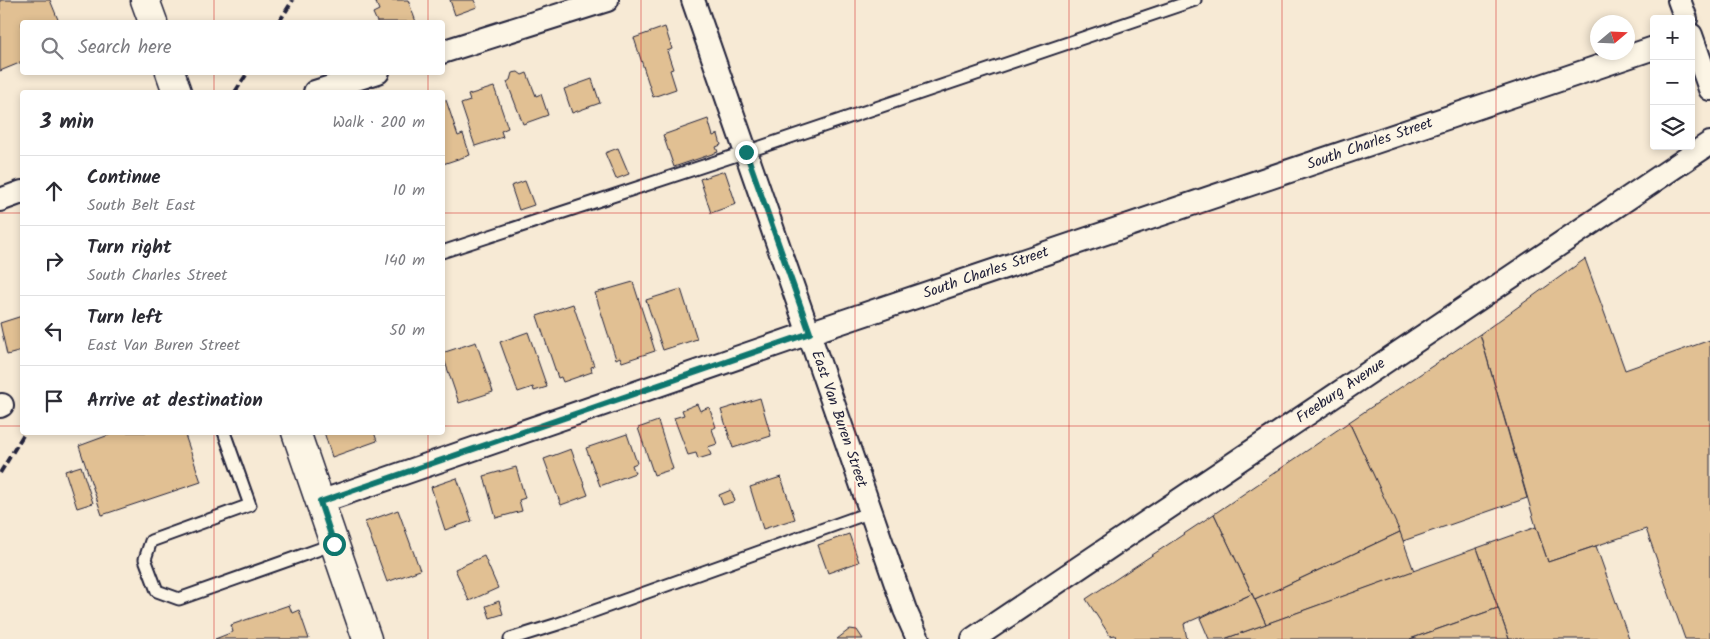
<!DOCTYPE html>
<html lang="en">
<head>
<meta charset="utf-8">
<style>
  body { margin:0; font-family:Kalam,sans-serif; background:#f2f2f3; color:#2b2b33 }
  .controls { position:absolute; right:15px; top:15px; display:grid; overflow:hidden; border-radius:5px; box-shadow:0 2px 8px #0003 }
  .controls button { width:45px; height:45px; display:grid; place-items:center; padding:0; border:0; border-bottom:1px solid #e1e1e2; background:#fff; color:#2b2b33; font:25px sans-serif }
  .compass { position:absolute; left:1590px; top:15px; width:45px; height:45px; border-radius:50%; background:#fff; box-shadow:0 2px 8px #0003; rotate:71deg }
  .stop { position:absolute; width:15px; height:15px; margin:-11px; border:4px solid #0f766e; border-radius:50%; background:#fff }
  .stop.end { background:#0f766e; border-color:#fff; box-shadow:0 1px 5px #0008 }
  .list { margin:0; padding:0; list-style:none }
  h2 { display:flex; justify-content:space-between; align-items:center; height:65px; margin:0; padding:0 20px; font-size:21px }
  h2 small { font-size:16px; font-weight:400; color:#7c7c81 }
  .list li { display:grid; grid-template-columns:32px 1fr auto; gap:15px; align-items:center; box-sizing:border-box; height:70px; padding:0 20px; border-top:1px solid #e1e1e2 }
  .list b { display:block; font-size:19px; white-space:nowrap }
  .list p { margin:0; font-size:16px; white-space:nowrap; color:#7c7c81 }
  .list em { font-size:16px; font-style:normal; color:#7c7c81 }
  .icon { flex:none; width:28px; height:28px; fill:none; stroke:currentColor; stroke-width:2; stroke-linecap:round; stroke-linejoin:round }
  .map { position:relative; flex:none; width:1710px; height:639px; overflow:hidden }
  .search { position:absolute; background:#fff; box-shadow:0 2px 8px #0003; left:20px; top:20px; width:425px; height:55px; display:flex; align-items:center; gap:12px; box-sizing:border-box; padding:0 18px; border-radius:5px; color:#7c7c81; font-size:19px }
  .panel { position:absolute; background:#fff; box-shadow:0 2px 8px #0003; left:20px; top:90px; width:425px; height:345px; border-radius:5px }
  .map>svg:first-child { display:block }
</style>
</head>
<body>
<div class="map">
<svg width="1710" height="639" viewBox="0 0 1710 639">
  <rect width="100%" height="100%" fill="#f7ead5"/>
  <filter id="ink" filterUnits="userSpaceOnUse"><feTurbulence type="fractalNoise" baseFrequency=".02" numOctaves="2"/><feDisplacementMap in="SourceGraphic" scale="10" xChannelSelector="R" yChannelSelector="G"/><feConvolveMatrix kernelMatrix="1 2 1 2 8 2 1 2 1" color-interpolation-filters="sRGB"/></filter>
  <g filter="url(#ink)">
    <!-- building -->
    <g fill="#e1c093" stroke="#22223b">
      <polygon points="0,0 50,0 59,22 22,22 22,62 0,71"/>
      <polygon points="375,0 408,0 416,22 377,22 373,13 379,10"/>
      <polygon points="450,0 474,0 477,7 455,15"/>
      <polygon points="665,27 672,49 667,51 673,69 670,70 676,89 653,97 634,38"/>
      <polygon points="518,72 522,75 527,73 536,96 541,94 548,115 523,124 507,82 510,80 512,73"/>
      <polygon points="592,79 600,103 572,113 564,89"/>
      <polygon points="494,87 508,128 501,131 503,137 475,146 461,104 470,101 468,95"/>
      <polygon points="446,100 458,136 463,134 470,155 443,164 442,101"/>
      <polygon points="708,119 713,136 718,134 721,145 716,147 718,152 674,167 663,135"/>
      <polygon points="618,148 629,174 616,179 605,153"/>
      <polygon points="725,171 736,204 711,213 700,179"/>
      <polygon points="525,181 534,205 519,210 511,186"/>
      <polygon points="1585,259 1625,370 1710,340 1710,639 1685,639 1646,529 1548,562 1536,527 1480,334"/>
      <polygon points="633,282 655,351 622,362 620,357 616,359 595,293"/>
      <polygon points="681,289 697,339 663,350 646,300"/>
      <polygon points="573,304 594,366 591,367 592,372 563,382 561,377 558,378 537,316"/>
      <polygon points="22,316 22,351 7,355 0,323"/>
      <polygon points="528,332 547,387 534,391 533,387 518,392 500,342"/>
      <polygon points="1480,334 1527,498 1403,541 1349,422"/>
      <polygon points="476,342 493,392 459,403 442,353"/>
      <polygon points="760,398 771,436 733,448 721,410"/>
      <polygon points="697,404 700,411 709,407 716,427 712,429 717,444 708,447 711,455 698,459 696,453 688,455 674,418 684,415 682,410"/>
      <polygon points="658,421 673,469 654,475 638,428"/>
      <polygon points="1349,422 1400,532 1255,600 1214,514"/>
      <polygon points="117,432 184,432 201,482 102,515 79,446"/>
      <polygon points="324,432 374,432 377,441 332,457"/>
      <polygon points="627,434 637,463 632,465 635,473 600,486 586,448"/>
      <polygon points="571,449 588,495 561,505 544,459"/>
      <polygon points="81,466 93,503 77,508 65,471"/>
      <polygon points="516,467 525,498 519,500 522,511 496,518 484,476"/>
      <polygon points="781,477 795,519 763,529 750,487"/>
      <polygon points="457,478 472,521 445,530 431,487"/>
      <polygon points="731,490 735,501 723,505 719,495"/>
      <polygon points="398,510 420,570 387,582 365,522"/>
      <polygon points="1214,514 1252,594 1184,624 1187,639 1116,639 1115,635 1110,636 1086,599"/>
      <polygon points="1536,527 1548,562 1596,546 1629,639 1509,639 1477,548"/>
      <polygon points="1400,532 1414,571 1266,624 1255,600"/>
      <polygon points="849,534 859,562 828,573 818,545"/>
      <polygon points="1477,548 1498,608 1410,639 1224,639"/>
      <polygon points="484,556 498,588 469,601 455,569"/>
      <polygon points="1252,594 1266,624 1224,639 1209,639 1200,618"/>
      <polygon points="499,601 503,614 490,618 486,606"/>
      <polygon points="289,605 292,613 299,610 309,639 215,639 233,632 231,625"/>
      <polygon points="1498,608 1509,639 1410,639"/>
      <polygon points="850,629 857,630 863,639 837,639"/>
    </g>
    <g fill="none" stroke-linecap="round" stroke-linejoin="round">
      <!-- lane casing -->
      <g stroke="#22223b" stroke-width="15">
        <g id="lane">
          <polyline points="442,252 746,152 1195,0"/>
          <polyline points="224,432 250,505 151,541 145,559 157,591 179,599 334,544"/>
          <polyline points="510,639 558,624 871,512"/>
        </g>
      </g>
      <!-- street casing -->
      <g stroke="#22223b" stroke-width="26">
        <g id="street">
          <polyline points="693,0 905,610 918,639"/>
          <polyline points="1679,0 1686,19"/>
          <polyline points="1691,35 1710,89"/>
          <polyline points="442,52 607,0"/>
          <polyline points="315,92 378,72"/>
          <polyline points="0,200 22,192"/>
          <polyline points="0,406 2,405"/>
          <polyline points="320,502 809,333 1654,48"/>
          <polyline points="973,639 1710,143"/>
        </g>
      </g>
      <!-- secondary casing -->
      <g stroke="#22223b" stroke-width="31">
        <g id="secondary">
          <polyline points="145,0 153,22"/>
          <polyline points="170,72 177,92"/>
          <polyline points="296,432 367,639"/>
        </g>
      </g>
      <!-- lane -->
      <use href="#lane" stroke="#fcf5e5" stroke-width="11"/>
      <!-- street -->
      <use href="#street" stroke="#fcf5e5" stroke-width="22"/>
      <!-- secondary -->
      <use href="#secondary" stroke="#fcf5e5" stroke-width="28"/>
      <!-- rail -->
      <g stroke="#22223b" stroke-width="4" stroke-dasharray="8 4" stroke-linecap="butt">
        <polyline points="279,22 293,0"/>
        <polyline points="235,92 248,72"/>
        <polyline points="0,473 25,432"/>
      </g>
    </g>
  </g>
  <g fill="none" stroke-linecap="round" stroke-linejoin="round" filter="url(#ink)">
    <!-- route -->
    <polyline stroke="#0f766e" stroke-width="6" points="334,544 320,502 810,333 746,152"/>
  </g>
  <!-- grid -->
  <path fill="none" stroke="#d62828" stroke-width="1" stroke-opacity="0.55" d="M 214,0 L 214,22M 428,0 L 428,22M 641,0 L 641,639M 855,0 L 855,639M 1069,0 L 1069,639M 1282,0 L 1282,639M 1496,0 L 1496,639M 214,72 L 214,92M 428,72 L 428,92M 0,213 L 22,213M 442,213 L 1710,213M 0,426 L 22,426M 442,426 L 1710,426M 214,432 L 214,639M 428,432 L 428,639"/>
  <g text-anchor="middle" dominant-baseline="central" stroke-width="4" stroke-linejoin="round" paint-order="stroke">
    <!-- street labels -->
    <g font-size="15" fill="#22223b" stroke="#fcf5e5">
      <text transform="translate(1370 144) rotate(-19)">South Charles Street</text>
      <text transform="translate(986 273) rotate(-19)">South Charles Street</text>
      <text transform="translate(1341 391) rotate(-34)">Freeburg Avenue</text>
      <text transform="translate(839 419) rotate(71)">East Van Buren Street</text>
    </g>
  </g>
</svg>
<div class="controls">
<button>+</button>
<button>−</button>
<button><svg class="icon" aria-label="layers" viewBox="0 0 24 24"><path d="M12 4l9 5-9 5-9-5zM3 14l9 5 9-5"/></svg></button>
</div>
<svg class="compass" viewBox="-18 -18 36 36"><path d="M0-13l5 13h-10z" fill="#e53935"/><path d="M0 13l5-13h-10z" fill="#7c7c81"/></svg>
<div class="stop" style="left:334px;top:544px"></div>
<div class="stop end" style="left:746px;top:152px"></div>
<div class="search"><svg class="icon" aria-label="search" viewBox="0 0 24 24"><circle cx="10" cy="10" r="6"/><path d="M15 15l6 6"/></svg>Search here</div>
<section class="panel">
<h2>3 min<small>Walk · 200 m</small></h2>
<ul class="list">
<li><svg class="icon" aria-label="ahead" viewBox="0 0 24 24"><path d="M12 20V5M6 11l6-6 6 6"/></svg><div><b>Continue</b><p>South Belt East</p></div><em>10 m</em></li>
<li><svg class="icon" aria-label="right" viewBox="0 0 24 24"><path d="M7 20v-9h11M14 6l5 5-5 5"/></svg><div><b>Turn right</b><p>South Charles Street</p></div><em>140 m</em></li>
<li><svg class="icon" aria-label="left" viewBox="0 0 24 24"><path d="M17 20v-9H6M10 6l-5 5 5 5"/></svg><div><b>Turn left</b><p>East Van Buren Street</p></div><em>50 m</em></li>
<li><svg class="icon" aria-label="arrive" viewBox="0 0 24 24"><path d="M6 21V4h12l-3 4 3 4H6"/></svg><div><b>Arrive at destination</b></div></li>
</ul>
</section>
</div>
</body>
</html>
